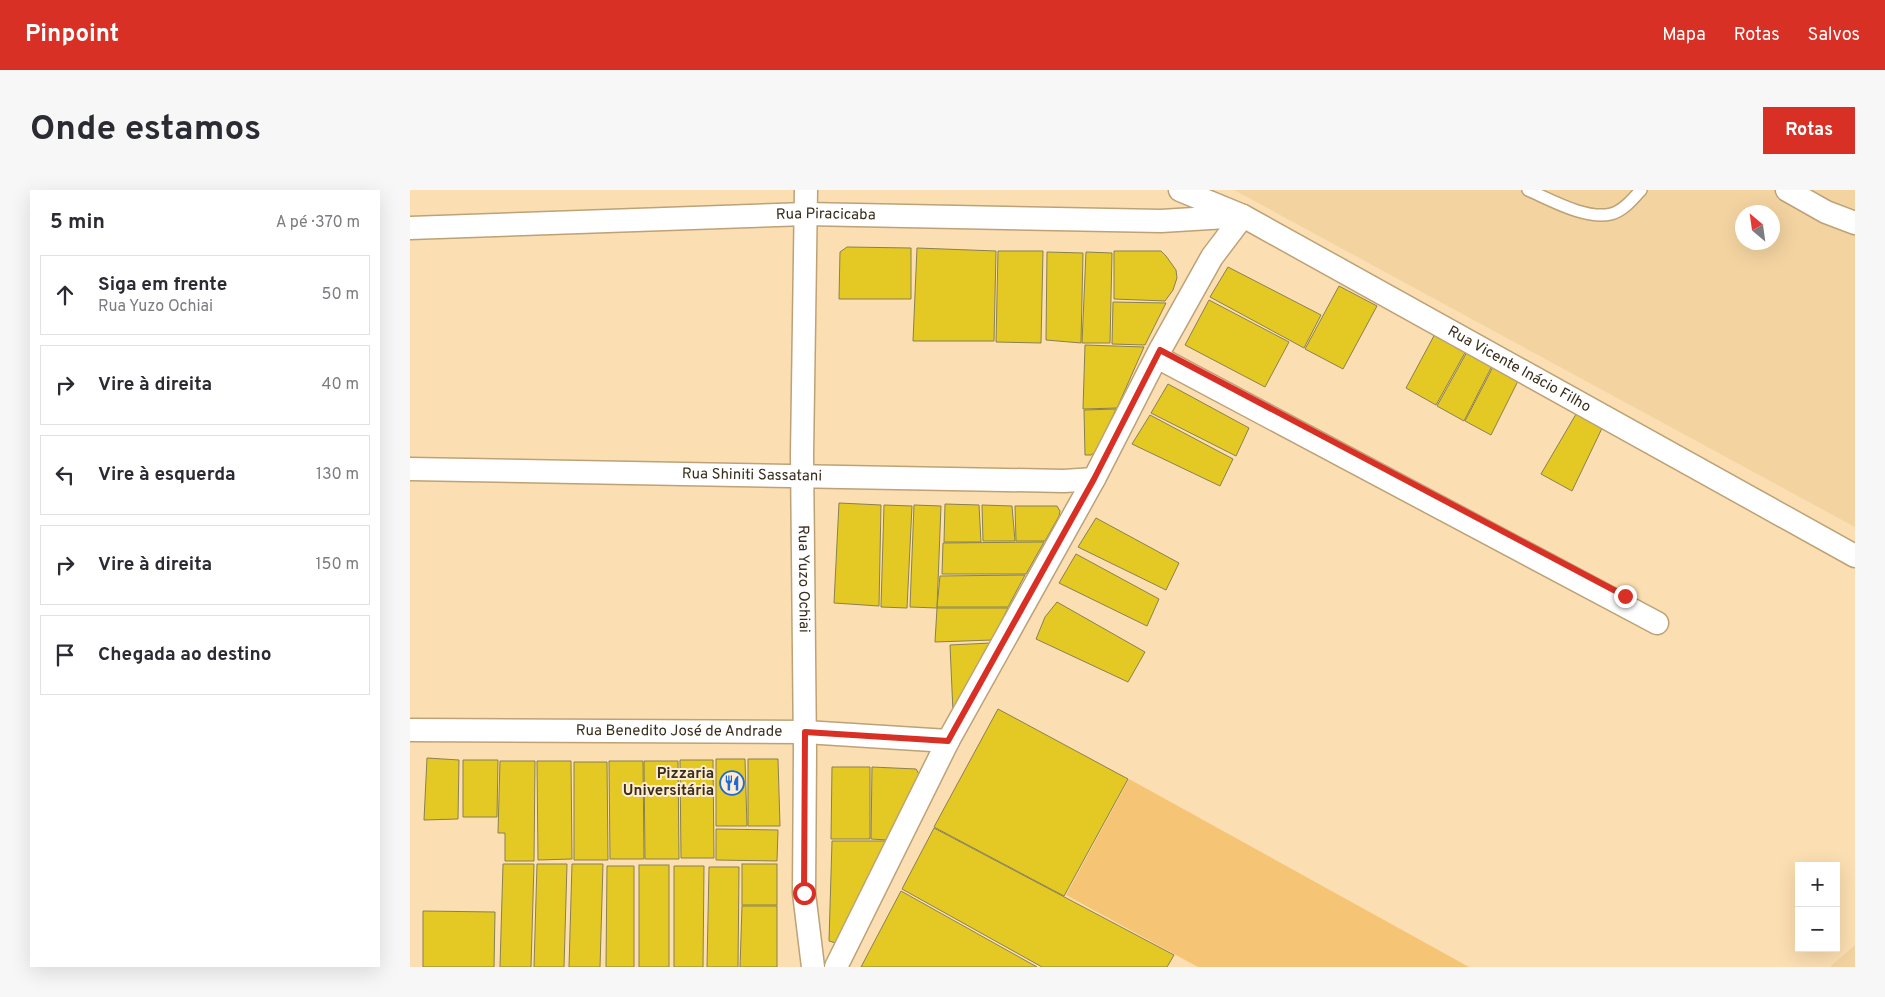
<!DOCTYPE html>
<html lang="pt">
<head>
<meta charset="utf-8">
<style>
  body { margin:0; font-family:Overpass,sans-serif; background:#f7f7f7; color:#2b2b33 }
  .controls { position:absolute; right:15px; bottom:15px; display:grid; overflow:hidden; border-radius:0px; box-shadow:0 5px 20px #0002 }
  .controls button { width:45px; height:45px; display:grid; place-items:center; padding:0; border:0; border-bottom:1px solid #e1e1e2; background:#fff; color:#2b2b33; font:25px sans-serif }
  .compass { position:absolute; left:1325px; top:15px; width:45px; height:45px; border-radius:50%; background:#fff; box-shadow:0 5px 20px #0002; rotate:331deg }
  .stop { position:absolute; width:15px; height:15px; margin:-11px; border:4px solid #d93025; border-radius:50%; background:#fff }
  .stop.end { background:#d93025; border-color:#fff; box-shadow:0 1px 5px #0008 }
  .list { margin:0; padding:0; list-style:none }
  h2 { display:flex; justify-content:space-between; align-items:center; height:65px; margin:0; padding:0 20px; font-size:21px }
  h2 small { font-size:16px; font-weight:400; color:#7c7c81 }
  .list li { display:grid; grid-template-columns:32px 1fr auto; gap:15px; align-items:center; box-sizing:border-box; height:80px; margin:0 10px 10px; padding:0 10px; border:1px solid #e1e1e2; border-radius:0px }
  .list b { display:block; font-size:19px; white-space:nowrap }
  .list p { margin:0; font-size:16px; white-space:nowrap; color:#7c7c81 }
  .list em { font-size:16px; font-style:normal; color:#7c7c81 }
  .icon { flex:none; width:28px; height:28px; fill:none; stroke:currentColor; stroke-width:2; stroke-linecap:round; stroke-linejoin:round }
  .map { position:relative; flex:none; width:1445px; height:777px; overflow:hidden; border-radius:0px }
  header { display:flex; align-items:center; gap:30px; box-sizing:border-box; height:70px; padding:0 25px; background:#d93025; color:#fff }
  header strong { font-size:24px }
  nav { display:flex; gap:28px; margin-inline-start:auto; font-size:18px }
  .intro { display:flex; align-items:center; justify-content:space-between; box-sizing:border-box; height:120px; padding:0 30px }
  h1 { margin:0; font-size:35px }
  .button { padding:12px 22px; border-radius:0px; background:#d93025; color:#fff; font-size:18px; font-weight:700 }
  main { display:flex; gap:30px; padding:0 30px }
  aside { flex:1; background:#fff; border-radius:0px; box-shadow:0 5px 20px #0002 }
  .map>svg:first-child { display:block }
</style>
</head>
<body>
<header>
<strong>Pinpoint</strong>
<nav><a>Mapa</a><a>Rotas</a><a>Salvos</a></nav>
</header>
<div class="intro"><h1>Onde estamos</h1><a class="button">Rotas</a></div>
<main>
<aside>
<h2>5 min<small>A pé · 370 m</small></h2>
<ul class="list">
<li><svg class="icon" aria-label="ahead" viewBox="0 0 24 24"><path d="M12 20V5M6 11l6-6 6 6"/></svg><div><b>Siga em frente</b><p>Rua Yuzo Ochiai</p></div><em>50 m</em></li>
<li><svg class="icon" aria-label="right" viewBox="0 0 24 24"><path d="M7 20v-9h11M14 6l5 5-5 5"/></svg><div><b>Vire à direita</b></div><em>40 m</em></li>
<li><svg class="icon" aria-label="left" viewBox="0 0 24 24"><path d="M17 20v-9H6M10 6l-5 5 5 5"/></svg><div><b>Vire à esquerda</b></div><em>130 m</em></li>
<li><svg class="icon" aria-label="right" viewBox="0 0 24 24"><path d="M7 20v-9h11M14 6l5 5-5 5"/></svg><div><b>Vire à direita</b></div><em>150 m</em></li>
<li><svg class="icon" aria-label="arrive" viewBox="0 0 24 24"><path d="M6 21V4h12l-3 4 3 4H6"/></svg><div><b>Chegada ao destino</b></div></li>
</ul>
</aside>
<div class="map">
<svg width="1445" height="777" viewBox="0 0 1445 777">
  <rect width="100%" height="100%" fill="#fbdeb1"/>
  <!-- built -->
  <g fill="#f3d3a0" fill-rule="evenodd">
    <path d="M 824,0 L 1445,0 L 1445,337 ZM 1332,22 L 1362,22 L 1362,52 L 1332,52 Z"/>
    <polygon points="1445,755 1445,777 1420,777"/>
  </g>
  <!-- green -->
  <polygon fill="#f5c474" points="719,589 1059,777 788,777 656,705"/>
  <!-- building -->
  <g fill="#e4c924" stroke="#898051">
    <polygon points="437,57 501,58 501,109 429,109 430,62"/>
    <polygon points="507,58 586,61 584,151 503,151"/>
    <polygon points="588,61 633,61 631,153 586,152"/>
    <polygon points="704,61 751,61 756,66 766,80 767,88 763,100 755,111 704,109"/>
    <polygon points="637,62 673,63 671,153 636,150"/>
    <polygon points="676,62 702,63 700,153 672,153"/>
    <polygon points="818,77 911,125 894,158 800,107"/>
    <polygon points="929,96 967,116 933,179 895,159"/>
    <polygon points="799,110 879,152 855,197 775,155"/>
    <polygon points="703,112 756,113 735,155 702,154"/>
    <polygon points="1026,142 1057,159 1026,215 996,198"/>
    <polygon points="675,155 734,157 707,218 673,219"/>
    <polygon points="1058,160 1083,174 1054,231 1027,216"/>
    <polygon points="1084,175 1109,189 1081,245 1055,231"/>
    <polygon points="758,194 839,238 826,266 741,223"/>
    <polygon points="706,219 687,261 681,265 675,265 674,220"/>
    <polygon points="1169,219 1195,232 1162,301 1131,284"/>
    <polygon points="740,225 823,269 810,296 722,254"/>
    <polygon points="429,313 471,315 469,416 424,413"/>
    <polygon points="535,314 569,315 571,352 534,352"/>
    <polygon points="474,315 502,316 497,418 471,417"/>
    <polygon points="504,315 531,316 527,418 500,417"/>
    <polygon points="572,315 602,316 605,351 573,351"/>
    <polygon points="605,316 647,316 650,321 649,326 635,351 606,351"/>
    <polygon points="686,328 769,373 756,400 668,357"/>
    <polygon points="634,352 616,384 532,384 533,353"/>
    <polygon points="666,364 749,409 737,436 649,393"/>
    <polygon points="615,385 598,417 527,417 530,386"/>
    <polygon points="647,412 735,462 718,492 626,449 635,427"/>
    <polygon points="527,418 598,418 582,450 525,452"/>
    <polygon points="581,453 543,522 540,455"/>
    <polygon points="588,519 718,589 654,706 524,637"/>
    <polygon points="17,568 49,570 48,629 14,630"/>
    <polygon points="306,569 335,569 337,636 306,636"/>
    <polygon points="338,569 368,569 370,636 338,636"/>
    <polygon points="53,570 88,570 87,627 53,627"/>
    <polygon points="270,570 303,570 304,668 271,668"/>
    <polygon points="90,571 125,571 124,671 95,671 95,643 88,643"/>
    <polygon points="127,571 161,571 162,669 128,670"/>
    <polygon points="199,571 233,571 234,669 200,669"/>
    <polygon points="234,571 268,571 269,669 235,669"/>
    <polygon points="164,572 197,572 198,670 164,670"/>
    <polygon points="422,577 460,577 460,649 421,649"/>
    <polygon points="462,577 506,579 509,584 477,650 461,649"/>
    <polygon points="524,638 764,765 757,777 632,777 492,699"/>
    <polygon points="306,639 368,640 367,671 306,670"/>
    <polygon points="422,651 477,651 426,753 419,751"/>
    <polygon points="93,674 124,674 121,777 90,777"/>
    <polygon points="127,674 157,674 154,777 124,777"/>
    <polygon points="162,674 193,674 190,777 159,777"/>
    <rect x="332" y="674" width="35" height="41"/>
    <rect x="229" y="675" width="30" height="102"/>
    <polygon points="197,676 224,676 224,777 196,777"/>
    <polygon points="264,676 294,676 293,777 264,777"/>
    <polygon points="299,677 329,677 328,777 297,777"/>
    <polygon points="491,701 627,777 451,777"/>
    <polygon points="332,716 367,716 367,777 330,777"/>
    <polygon points="13,721 85,722 84,777 13,777"/>
  </g>
  <g fill="none" stroke-linecap="round" stroke-linejoin="round">
    <!-- lane casing -->
    <g stroke="#bda277" stroke-width="14">
      <path id="lane" d="M 1118,0 C 1141,10 1176,30 1201,24 C 1213,21 1223,9 1231,0"/>
    </g>
    <!-- street casing -->
    <g stroke="#bda277" stroke-width="25">
      <g id="street">
        <path id="s1" d="M 396,0 L 392,265 L 395,562 L 394,703 L 403,777"/>
        <path id="s2" d="M 770,0 L 833,26 L 1445,366"/>
        <polyline points="1377,0 1416,22 1445,33"/>
        <path id="s3" d="M 0,38 L 396,24 L 751,31 L 833,26"/>
        <polyline points="747,167 1247,433"/>
        <path id="s4" d="M 0,279 L 654,291 L 684,289"/>
        <path id="s5" d="M 0,540 L 395,542 L 538,551"/>
        <polyline points="426,777 538,551 684,289 750,160 802,67 833,26"/>
      </g>
    </g>
    <!-- lane -->
    <use href="#lane" stroke="#fff" stroke-width="11"/>
    <!-- street -->
    <use href="#street" stroke="#fff" stroke-width="22"/>
  </g>
  <g fill="none" stroke-linecap="round" stroke-linejoin="round">
    <!-- route -->
    <polyline stroke="#d93025" stroke-width="6" points="394,703 395,542 538,551 684,289 750,160 1215,406"/>
  </g>
  <!-- icons -->
  <defs>
    <g id="restaurant-ring" transform="scale(1.25)"><circle r="9.5" fill="#ffedd3" stroke="#1f6ad5" stroke-width="1.5"/><path d="M-5-6h1v4h1v-4h1v4h1v-4h1v5L-1.5 .5V6h-2V.5L-5-1ZM5-6V6H3V1.5H1.5Q1.5-4 5-6Z" fill="#1f6ad5"/></g>
  </defs>
  <g fill-rule="evenodd">
    <use href="#restaurant-ring" x="322" y="593"/>
  </g>
  <g text-anchor="middle" dominant-baseline="central" stroke-width="4" stroke-linejoin="round" paint-order="stroke">
    <!-- street labels -->
    <g font-size="15" fill="#392e1c" stroke="#ffedd3">
      <text stroke="none"><textPath href="#s3" startOffset="416">Rua Piracicaba</textPath></text>
      <text stroke="none"><textPath href="#s2" startOffset="384">Rua Vicente Inácio Filho</textPath></text>
      <text stroke="none"><textPath href="#s4" startOffset="342">Rua Shiniti Sassatani</textPath></text>
      <text stroke="none"><textPath href="#s1" startOffset="389">Rua Yuzo Ochiai</textPath></text>
      <text stroke="none"><textPath href="#s5" startOffset="269">Rua Benedito José de Andrade</textPath></text>
    </g>
    <!-- poi labels -->
    <g font-size="15" font-weight="bold" fill="#392e1c" stroke="#ffedd3" text-anchor="end">
      <text x="304" y="584">Pizzaria<tspan x="304" dy="17">Universitária</tspan></text>
    </g>
  </g>
</svg>
<div class="controls">
<button>+</button>
<button>−</button>
</div>
<svg class="compass" viewBox="-18 -18 36 36"><path d="M0-13l5 13h-10z" fill="#e53935"/><path d="M0 13l5-13h-10z" fill="#7c7c81"/></svg>
<div class="stop" style="left:394px;top:703px"></div>
<div class="stop end" style="left:1215px;top:406px"></div>
</div>
</main>
</body>
</html>
